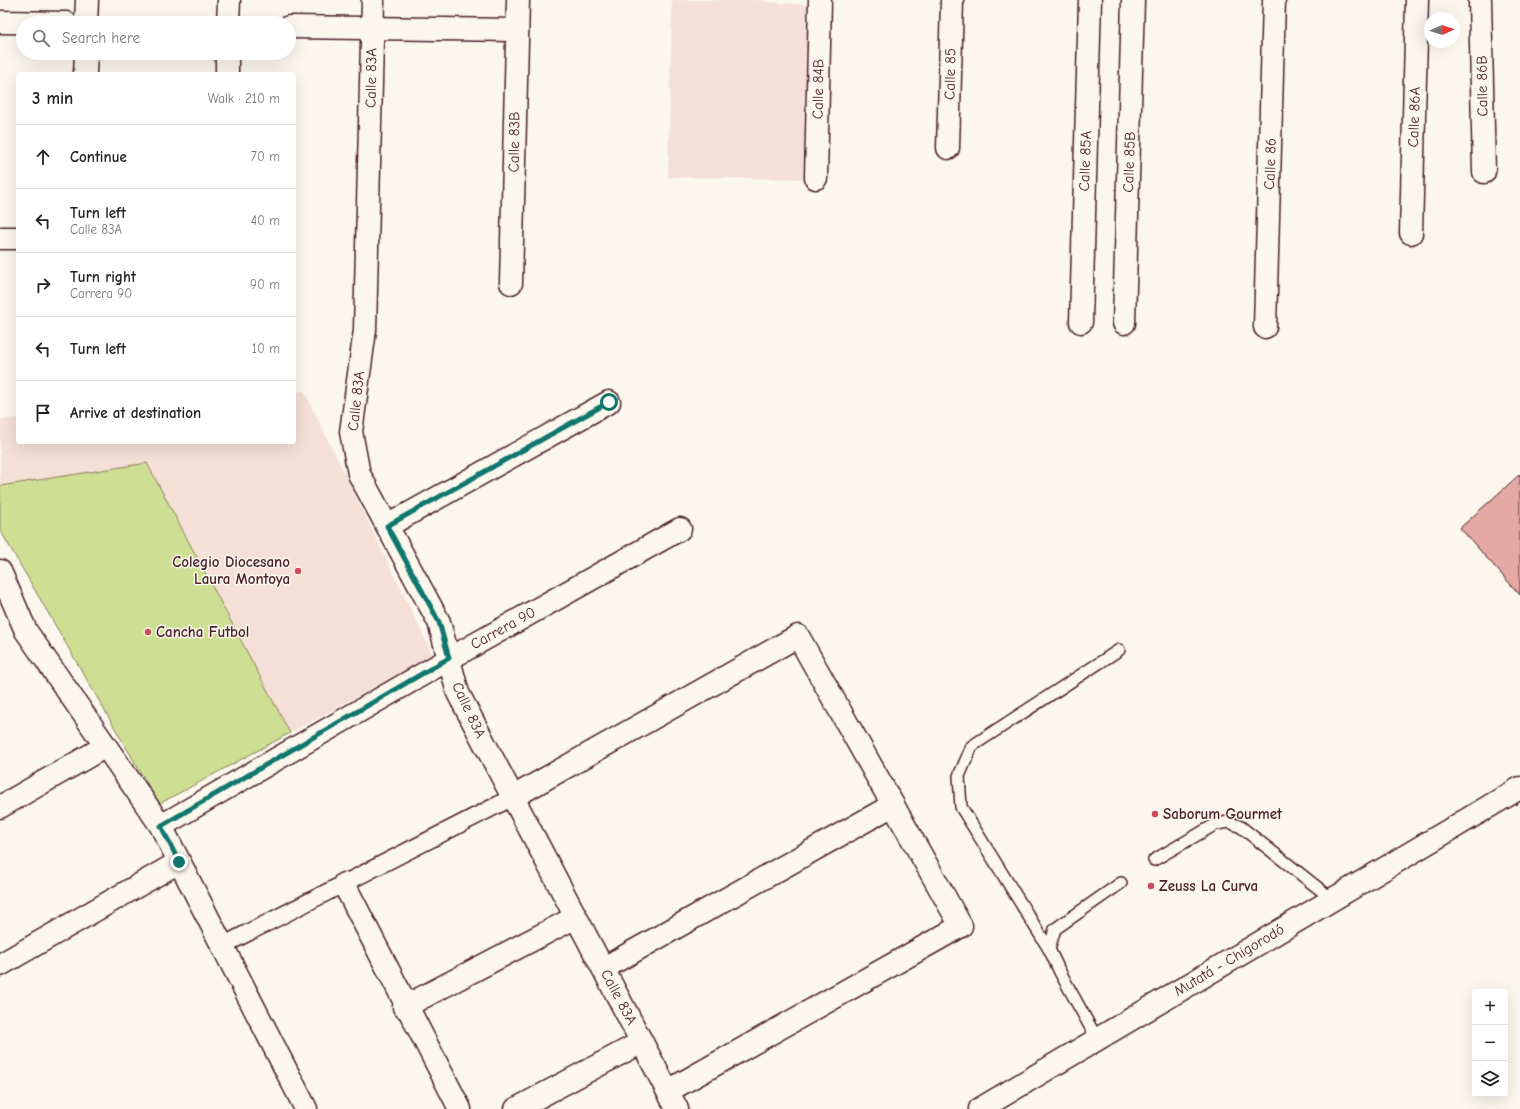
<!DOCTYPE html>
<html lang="en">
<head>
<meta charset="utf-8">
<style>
  body { margin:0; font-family:"Comic Neue",sans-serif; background:#f6f6f6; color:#222 }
  .controls { position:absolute; right:12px; bottom:12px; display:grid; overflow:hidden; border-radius:4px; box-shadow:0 4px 16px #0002 }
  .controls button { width:36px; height:36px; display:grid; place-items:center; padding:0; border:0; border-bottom:1px solid #e0e0e0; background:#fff; color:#222; font:20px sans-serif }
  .compass { position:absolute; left:1424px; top:12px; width:36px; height:36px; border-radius:50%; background:#fff; box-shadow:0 4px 16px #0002; rotate:87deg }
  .stop { position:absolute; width:12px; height:12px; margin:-9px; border:3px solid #0f766e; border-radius:50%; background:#fff }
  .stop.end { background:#0f766e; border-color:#fff; box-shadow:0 1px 4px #0008 }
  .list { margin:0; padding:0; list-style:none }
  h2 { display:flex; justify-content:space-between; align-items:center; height:52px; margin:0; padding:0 16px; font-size:17px }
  h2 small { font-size:13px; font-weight:400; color:#767676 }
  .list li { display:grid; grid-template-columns:26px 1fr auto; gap:12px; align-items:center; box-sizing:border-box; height:64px; padding:0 16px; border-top:1px solid #e0e0e0 }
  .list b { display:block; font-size:15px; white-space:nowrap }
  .list p { margin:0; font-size:13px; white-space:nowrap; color:#767676 }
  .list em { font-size:13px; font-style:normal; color:#767676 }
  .icon { flex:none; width:22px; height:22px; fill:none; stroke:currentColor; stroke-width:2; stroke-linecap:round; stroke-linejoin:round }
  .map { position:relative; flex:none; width:1520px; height:1109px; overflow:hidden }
  .search { position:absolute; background:#fff; box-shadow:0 4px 16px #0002; left:16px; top:16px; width:280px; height:44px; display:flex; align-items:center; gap:10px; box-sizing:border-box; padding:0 14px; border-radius:22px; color:#767676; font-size:15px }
  .panel { position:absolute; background:#fff; box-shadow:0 4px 16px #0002; left:16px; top:72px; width:280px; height:372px; border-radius:4px }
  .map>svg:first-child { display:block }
</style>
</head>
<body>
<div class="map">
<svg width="1520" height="1109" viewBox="0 0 1520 1109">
  <rect width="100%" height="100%" fill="#fbf7ec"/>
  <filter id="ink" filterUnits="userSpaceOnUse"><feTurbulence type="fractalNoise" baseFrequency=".025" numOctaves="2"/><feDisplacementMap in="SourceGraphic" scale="8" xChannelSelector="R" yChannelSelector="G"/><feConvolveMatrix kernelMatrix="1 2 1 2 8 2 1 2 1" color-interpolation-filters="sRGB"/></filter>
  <g filter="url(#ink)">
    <!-- built -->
    <g fill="#f4e0d6">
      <polygon points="672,0 764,0 764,2 813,5 808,179 668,177"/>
      <polygon points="304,391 433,655 290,733 147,463 0,486 0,420 18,418 18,442 294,442 294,392"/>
    </g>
    <!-- green -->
    <polygon fill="#cede92" stroke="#8c7e5e" points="147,463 290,733 159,804 0,530 0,486"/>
    <!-- building -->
    <polygon fill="#e3a9a2" stroke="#4a1f2b" points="1520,474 1520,595 1460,528"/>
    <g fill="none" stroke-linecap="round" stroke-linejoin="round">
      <!-- service casing -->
      <g stroke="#4a1f2b" stroke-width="14">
        <g id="service">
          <polyline points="1154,860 1216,824 1229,822 1241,827 1332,899"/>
          <polyline points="1049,949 961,807 959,776 972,746 1119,650"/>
          <polyline points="1097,1039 1060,972 1049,949 1055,929 1121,883"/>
        </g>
      </g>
      <!-- pedestrian casing -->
      <g stroke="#4a1f2b" stroke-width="19">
        <polyline id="pedestrian" points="222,946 513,797"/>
      </g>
      <!-- minor casing -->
      <g stroke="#4a1f2b" stroke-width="25">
        <g id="minor">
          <polyline points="373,0 365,330 351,432 359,474 439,622 458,693 677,1109"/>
          <polyline points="1480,0 1484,172"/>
          <polyline points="0,22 66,23"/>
          <polyline points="86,23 87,0"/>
          <polyline points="228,23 229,0"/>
          <polyline points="289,27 517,30"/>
          <polyline points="85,74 86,53"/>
          <polyline points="227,74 227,53"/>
          <polyline points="948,148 952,0"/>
          <polyline points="816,178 820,0"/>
          <polyline points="1411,233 1417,0"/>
          <polyline points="0,238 18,238"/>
          <polyline points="511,283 518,0"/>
          <polyline points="1081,322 1090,0"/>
          <polyline points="1124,323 1133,0"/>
          <polyline points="1265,327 1274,0"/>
          <polyline points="387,526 609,402"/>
          <polyline points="0,571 26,631 161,826 306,1109"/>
          <polyline points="513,797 798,636 961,926 668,1091"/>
          <polyline points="0,807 106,746"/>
          <polyline points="161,826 449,659 680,529"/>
          <polyline points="344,884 460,1109"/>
          <polyline points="0,965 179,862"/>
          <polyline points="604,968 893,805"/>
          <polyline points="404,1007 576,917"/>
          <polyline points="516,1109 642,1042"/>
        </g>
      </g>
      <!-- trunk casing -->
      <g stroke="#4a1f2b" stroke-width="25">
        <polyline id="trunk" points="980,1109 1520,788"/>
      </g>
      <!-- service -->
      <use href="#service" stroke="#fbf7ec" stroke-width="11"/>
      <!-- pedestrian -->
      <use href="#pedestrian" stroke="#fbf7ec" stroke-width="16"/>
      <!-- minor -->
      <use href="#minor" stroke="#fbf7ec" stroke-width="22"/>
      <!-- trunk -->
      <use href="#trunk" stroke="#fbf7ec" stroke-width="22"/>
    </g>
  </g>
  <g fill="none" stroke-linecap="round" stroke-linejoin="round" filter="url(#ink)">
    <!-- route -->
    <polyline stroke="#0f766e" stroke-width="5" points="179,862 161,826 449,658 439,622 387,526 609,402"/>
  </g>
  <!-- markers -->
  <g fill="#d1495b" stroke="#fbf7ec" stroke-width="1.5">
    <circle cx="298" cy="571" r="4"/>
    <circle cx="148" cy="632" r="4"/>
    <circle cx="1155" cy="814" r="4"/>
    <circle cx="1151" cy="886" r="4"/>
  </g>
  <g text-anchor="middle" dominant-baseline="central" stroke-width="3" stroke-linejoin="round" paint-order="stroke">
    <!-- street labels -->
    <g font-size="15" fill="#4a1f2b" stroke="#fbf7ec">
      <text transform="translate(950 74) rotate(-89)">Calle 85</text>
      <text transform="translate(371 78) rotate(-89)">Calle 83A</text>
      <text transform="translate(1482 86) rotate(-91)">Calle 86B</text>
      <text transform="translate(818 89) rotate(-89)">Calle 84B</text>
      <text transform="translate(1414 117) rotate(-88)">Calle 86A</text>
      <text transform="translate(514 142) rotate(-89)">Calle 83B</text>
      <text transform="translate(1085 161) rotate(-88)">Calle 85A</text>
      <text transform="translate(1129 162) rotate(-88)">Calle 85B</text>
      <text transform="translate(1270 164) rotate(-88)">Calle 86</text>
      <text transform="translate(356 401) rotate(-84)">Calle 83A</text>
      <text transform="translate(503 628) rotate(-29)">Carrera 90</text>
      <text transform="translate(469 710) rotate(65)">Calle 83A</text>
      <text transform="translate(1229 960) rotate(-31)">Mutatá - Chigorodó</text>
      <text transform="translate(619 997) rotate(62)">Calle 83A</text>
    </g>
    <!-- poi labels -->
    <g font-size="15" font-weight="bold" fill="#4a1f2b" stroke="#fbf7ec" text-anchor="start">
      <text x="290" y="562" text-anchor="end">Colegio Diocesano<tspan x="290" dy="17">Laura Montoya</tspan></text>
      <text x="156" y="632">Cancha Futbol</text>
      <text x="1163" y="814">Saborum Gourmet</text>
      <text x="1159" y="886">Zeuss La Curva</text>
    </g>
  </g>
</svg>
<div class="controls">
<button>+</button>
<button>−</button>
<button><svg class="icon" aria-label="layers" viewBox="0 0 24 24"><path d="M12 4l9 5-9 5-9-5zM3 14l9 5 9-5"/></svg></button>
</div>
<svg class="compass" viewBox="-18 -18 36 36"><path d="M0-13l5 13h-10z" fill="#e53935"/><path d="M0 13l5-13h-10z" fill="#767676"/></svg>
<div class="stop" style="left:609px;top:402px"></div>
<div class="stop end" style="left:179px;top:862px"></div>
<div class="search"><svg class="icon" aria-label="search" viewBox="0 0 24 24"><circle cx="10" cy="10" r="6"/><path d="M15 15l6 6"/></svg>Search here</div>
<section class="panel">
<h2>3 min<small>Walk · 210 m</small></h2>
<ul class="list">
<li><svg class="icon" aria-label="ahead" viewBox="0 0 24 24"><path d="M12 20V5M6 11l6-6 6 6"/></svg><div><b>Continue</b></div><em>70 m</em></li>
<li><svg class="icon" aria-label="left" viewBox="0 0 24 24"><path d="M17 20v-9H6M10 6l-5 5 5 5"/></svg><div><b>Turn left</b><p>Calle 83A</p></div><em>40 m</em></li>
<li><svg class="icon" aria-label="right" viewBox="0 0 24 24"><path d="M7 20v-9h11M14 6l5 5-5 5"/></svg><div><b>Turn right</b><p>Carrera 90</p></div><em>90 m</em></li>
<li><svg class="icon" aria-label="left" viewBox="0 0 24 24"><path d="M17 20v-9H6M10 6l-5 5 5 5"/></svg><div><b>Turn left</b></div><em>10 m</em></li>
<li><svg class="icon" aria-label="arrive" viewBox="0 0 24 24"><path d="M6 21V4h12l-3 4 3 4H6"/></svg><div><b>Arrive at destination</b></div></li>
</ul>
</section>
</div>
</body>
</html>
